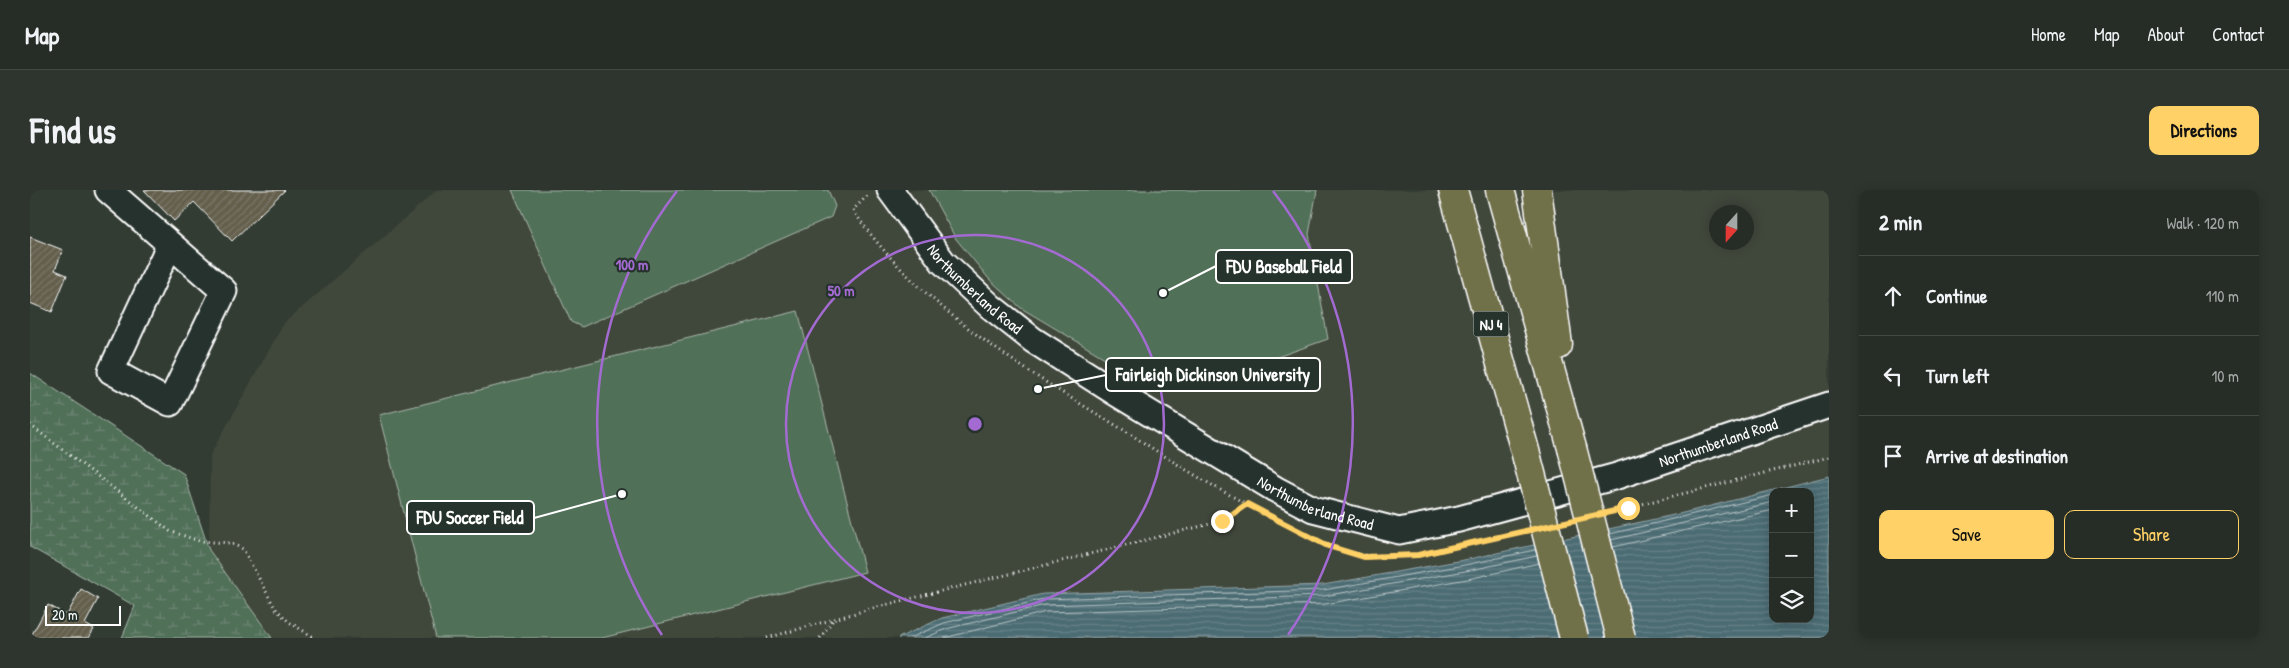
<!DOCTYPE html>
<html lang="en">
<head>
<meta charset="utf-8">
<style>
  body { margin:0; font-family:"Patrick Hand",sans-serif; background:#2e352e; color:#f1f3f6 }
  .controls { position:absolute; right:15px; bottom:15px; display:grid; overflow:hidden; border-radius:10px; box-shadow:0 2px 12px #0003 }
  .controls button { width:45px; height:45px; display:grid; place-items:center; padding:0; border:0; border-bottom:1px solid #424943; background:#262d26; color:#f1f3f6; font:25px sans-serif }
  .compass { position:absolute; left:1679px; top:15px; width:45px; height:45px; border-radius:50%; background:#262d26; box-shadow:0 2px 12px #0003; rotate:201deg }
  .scale { position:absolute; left:15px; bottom:12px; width:76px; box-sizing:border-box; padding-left:5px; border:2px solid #fff; border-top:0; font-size:14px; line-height:18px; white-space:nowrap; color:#fff; -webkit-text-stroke:4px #26332d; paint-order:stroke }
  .stop { position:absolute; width:15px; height:15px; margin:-11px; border:4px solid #ffd166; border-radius:50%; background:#fff }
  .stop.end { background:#ffd166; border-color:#fff; box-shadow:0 1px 5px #0008 }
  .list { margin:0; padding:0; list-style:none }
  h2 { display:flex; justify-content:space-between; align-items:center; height:65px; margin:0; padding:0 20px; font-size:21px }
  h2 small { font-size:16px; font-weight:400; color:#a4a8a7 }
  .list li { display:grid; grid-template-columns:32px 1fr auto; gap:15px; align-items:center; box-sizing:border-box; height:80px; padding:0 20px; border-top:1px solid #424943 }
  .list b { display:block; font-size:19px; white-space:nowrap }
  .list em { font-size:16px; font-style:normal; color:#a4a8a7 }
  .actions { display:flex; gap:10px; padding:15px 20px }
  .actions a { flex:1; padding:11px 0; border:1px solid #ffd166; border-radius:10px; text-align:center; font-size:18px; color:#ffd166 }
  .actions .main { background:#ffd166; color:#111 }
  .icon { flex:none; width:28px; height:28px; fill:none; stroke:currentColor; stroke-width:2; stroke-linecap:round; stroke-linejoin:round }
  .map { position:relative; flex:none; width:1799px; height:448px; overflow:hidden; border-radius:10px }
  header { display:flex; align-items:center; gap:30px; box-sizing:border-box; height:70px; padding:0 25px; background:#262d26; border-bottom:1px solid #424943 }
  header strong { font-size:24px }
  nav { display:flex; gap:28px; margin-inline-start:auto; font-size:18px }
  .intro { display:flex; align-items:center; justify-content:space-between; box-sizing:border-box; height:120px; padding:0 30px }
  h1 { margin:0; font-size:35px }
  .button { padding:12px 22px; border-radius:10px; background:#ffd166; color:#111; font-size:18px; font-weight:700 }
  main { display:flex; gap:30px; padding:0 30px }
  aside { flex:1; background:#262d26; border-radius:10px; box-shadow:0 2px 12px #0003 }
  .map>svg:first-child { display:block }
</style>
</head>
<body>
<header>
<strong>Map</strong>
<nav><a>Home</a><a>Map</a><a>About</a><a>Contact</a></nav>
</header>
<div class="intro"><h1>Find us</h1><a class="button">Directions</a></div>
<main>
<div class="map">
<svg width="1799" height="448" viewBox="0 0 1799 448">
  <defs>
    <pattern id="wetland-marsh" width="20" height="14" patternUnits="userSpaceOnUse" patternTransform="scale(1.25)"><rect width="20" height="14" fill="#517059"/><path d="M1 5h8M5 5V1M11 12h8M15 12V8" fill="none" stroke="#6b8572"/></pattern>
    <pattern id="water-rules" width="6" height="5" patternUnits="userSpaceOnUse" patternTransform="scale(1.25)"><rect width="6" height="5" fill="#4c6c73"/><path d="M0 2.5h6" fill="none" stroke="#678288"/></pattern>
    <pattern id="building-hatch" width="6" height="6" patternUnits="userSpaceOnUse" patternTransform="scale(1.25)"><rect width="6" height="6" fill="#635e4c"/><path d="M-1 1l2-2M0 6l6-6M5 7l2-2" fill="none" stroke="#7a7667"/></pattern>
  </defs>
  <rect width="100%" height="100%" fill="#323c33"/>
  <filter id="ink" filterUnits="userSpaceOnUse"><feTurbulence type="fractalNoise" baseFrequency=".02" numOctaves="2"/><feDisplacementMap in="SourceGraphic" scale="10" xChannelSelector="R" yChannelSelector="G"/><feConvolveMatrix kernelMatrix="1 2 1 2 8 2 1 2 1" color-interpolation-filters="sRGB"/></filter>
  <g filter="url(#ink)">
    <!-- built -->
    <path fill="#41463a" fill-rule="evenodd" d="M 407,0 L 1799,0 L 1799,286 L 1653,323 L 1439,369 L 1293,395 L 1013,404 L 912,428 L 867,448 L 242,448 L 179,360 L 180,265 L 254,133 ZM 1686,22 L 1716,22 L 1716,52 L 1686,52 Z"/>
    <!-- grass -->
    <g fill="#517059" stroke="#a8b8ac">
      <polygon points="482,0 798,0 805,16 801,27 552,137 541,132"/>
      <polygon points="899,0 1287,0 1279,44 1298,149 1157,199 1137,199 1120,195 991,118 959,89 926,49"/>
      <polygon points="768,121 835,382 572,448 406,448 349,225"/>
    </g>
    <!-- wetland -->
    <polygon fill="url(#wetland-marsh)" stroke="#a8b8ac" points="0,183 154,284 179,360 242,448 92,448 105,416 0,357"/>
    <!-- water -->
    <path fill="url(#water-rules)" stroke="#94a7ab" fill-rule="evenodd" d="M 1799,286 L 1799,448 L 868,448 L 912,428 L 1013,404 L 1293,395 L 1439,369 L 1653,323 ZM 1743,302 L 1780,302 L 1780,429 L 1743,429 Z"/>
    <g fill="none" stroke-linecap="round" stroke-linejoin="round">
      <!-- shore -->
      <g stroke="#b7c4c7" stroke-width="1">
        <polyline points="1580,344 1743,305"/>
        <polyline points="1581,350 1743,312"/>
        <polyline points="1583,357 1743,320"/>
        <polyline points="880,448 914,433 1014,409 1294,400 1440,374 1505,360"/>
        <polyline points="895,448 916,439 1015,415 1294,406 1441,380 1507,366"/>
        <polyline points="914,448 1016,422 1295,414 1443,388 1509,373"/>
      </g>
    </g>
    <!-- building -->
    <g fill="url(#building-hatch)" stroke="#fff">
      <polygon points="114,0 255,0 202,51 164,12 144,31"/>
      <polygon points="0,47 33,60 25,80 37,85 22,122 0,113"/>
      <polygon points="51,399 68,409 55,434 64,439 59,448 0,448 18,415 37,425"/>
    </g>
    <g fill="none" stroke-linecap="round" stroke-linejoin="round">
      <!-- minor casing -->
      <g stroke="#fff" stroke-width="29">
        <g id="minor">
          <polyline points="78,0 194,101 140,213 81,181 140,54"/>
          <path id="s1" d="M 860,0 L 913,72 L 960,116 L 1003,150 L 1083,201 L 1245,299 L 1283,319 L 1369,341 L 1429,329 L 1587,286 L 1799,215"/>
        </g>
      </g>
      <!-- highway casing -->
      <g stroke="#fff" stroke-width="31">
        <g id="highway">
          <polyline points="1423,0 1497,268"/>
          <polyline points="1470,0 1542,258"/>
          <polyline points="1507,0 1528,155"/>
        </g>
      </g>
      <!-- path -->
      <g stroke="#fff" stroke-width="3" stroke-dasharray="1 4" stroke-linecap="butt">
        <path d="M 837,6 L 823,20 C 888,117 999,183 1097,242 C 1136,267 1175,293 1217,314"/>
        <polyline points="0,235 140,341 169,351 200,353 213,359 245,418 259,432 285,448"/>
        <polyline points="1584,321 1799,267"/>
        <path d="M 1278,346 C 1308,361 1326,367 1360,366"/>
        <polyline points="1464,348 1490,342"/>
        <polyline points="737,448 847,417 1192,331 1217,314"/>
        <polyline points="790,448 803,430"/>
      </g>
      <!-- minor -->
      <use href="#minor" stroke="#26332d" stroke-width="25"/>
      <!-- highway -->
      <use href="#highway" stroke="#70704a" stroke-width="28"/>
      <!-- highway-bridge casing -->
      <g stroke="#fff" stroke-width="31" stroke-linecap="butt">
        <g id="highway-bridge">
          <polyline points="1542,258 1591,448"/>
          <polyline points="1497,268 1544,448"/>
        </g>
      </g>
      <!-- highway-bridge -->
      <use href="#highway-bridge" stroke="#70704a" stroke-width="28"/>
    </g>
  </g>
  <g fill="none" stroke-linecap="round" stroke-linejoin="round" filter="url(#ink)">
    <!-- route -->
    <polyline stroke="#ffd166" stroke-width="6" points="1192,331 1217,314 1298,356 1334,367 1388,365 1598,318"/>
  </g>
  <!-- distance rings -->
  <g fill="none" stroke="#a36bd2" stroke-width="2.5">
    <circle cx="945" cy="234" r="189"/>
    <path d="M632 445A378 378 0 0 1 647 1M1243 1A378 378 0 0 1 1258 445"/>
  </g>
  <g text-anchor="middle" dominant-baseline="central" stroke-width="4.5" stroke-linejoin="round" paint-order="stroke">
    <!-- shield labels -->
    <rect fill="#26332d" stroke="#bec2c0" stroke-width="1" x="1443.5" y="121.5" width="35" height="25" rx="4"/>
    <g font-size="15" font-weight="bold" fill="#fff">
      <text x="1461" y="134">NJ 4</text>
    </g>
    <!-- street labels -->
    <g font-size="16" fill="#fff" stroke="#26332d">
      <text stroke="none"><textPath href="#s1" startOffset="131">Northumberland Road</textPath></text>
      <text stroke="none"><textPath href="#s1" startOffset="956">Northumberland Road</textPath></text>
      <text stroke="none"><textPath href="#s1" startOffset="536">Northumberland Road</textPath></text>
    </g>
  </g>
  <circle cx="945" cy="234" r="8" fill="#a36bd2" stroke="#26332d" stroke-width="2.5"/>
  <g font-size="15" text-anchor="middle" font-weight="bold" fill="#a36bd2" stroke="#26332d" stroke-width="4.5" stroke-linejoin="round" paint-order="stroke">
    <text x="602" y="80">100 m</text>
    <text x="811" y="106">50 m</text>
  </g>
  <!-- callouts -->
  <path fill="none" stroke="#fff" stroke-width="2" d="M1133 103L1186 76M1008 199L1076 185M592 304L504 328"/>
  <g fill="#fff" stroke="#26332d" stroke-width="2">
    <circle cx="1133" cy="103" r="5"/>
    <circle cx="1008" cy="199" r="5"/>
    <circle cx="592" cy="304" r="5"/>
  </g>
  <g fill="#26332d" stroke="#fff" stroke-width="2">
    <rect x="1186" y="60" width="136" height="33" rx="5"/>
    <rect x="1076" y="168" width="214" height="33" rx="5"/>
    <rect x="377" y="311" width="127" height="33" rx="5"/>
  </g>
  <g font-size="18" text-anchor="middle" font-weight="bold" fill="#fff">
    <text x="1254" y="83">FDU Baseball Field</text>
    <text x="1183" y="191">Fairleigh Dickinson University</text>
    <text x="440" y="334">FDU Soccer Field</text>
  </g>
</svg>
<div class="controls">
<button>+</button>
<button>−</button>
<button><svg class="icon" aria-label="layers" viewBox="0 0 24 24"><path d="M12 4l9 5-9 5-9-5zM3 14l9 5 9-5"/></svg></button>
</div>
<svg class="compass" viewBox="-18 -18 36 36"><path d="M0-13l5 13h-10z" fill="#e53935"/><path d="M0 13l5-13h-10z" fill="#a4a8a7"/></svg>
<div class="scale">20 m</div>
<div class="stop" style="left:1598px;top:318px"></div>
<div class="stop end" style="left:1192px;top:331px"></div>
</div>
<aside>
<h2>2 min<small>Walk · 120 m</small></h2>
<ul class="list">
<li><svg class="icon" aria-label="ahead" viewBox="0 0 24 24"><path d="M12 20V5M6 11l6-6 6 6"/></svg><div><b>Continue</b></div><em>110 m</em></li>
<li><svg class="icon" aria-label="left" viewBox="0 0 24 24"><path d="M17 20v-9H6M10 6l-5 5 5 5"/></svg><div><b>Turn left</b></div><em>10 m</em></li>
<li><svg class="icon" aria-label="arrive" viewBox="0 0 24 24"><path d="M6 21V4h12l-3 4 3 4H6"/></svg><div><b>Arrive at destination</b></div></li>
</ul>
<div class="actions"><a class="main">Save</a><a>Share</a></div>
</aside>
</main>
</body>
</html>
